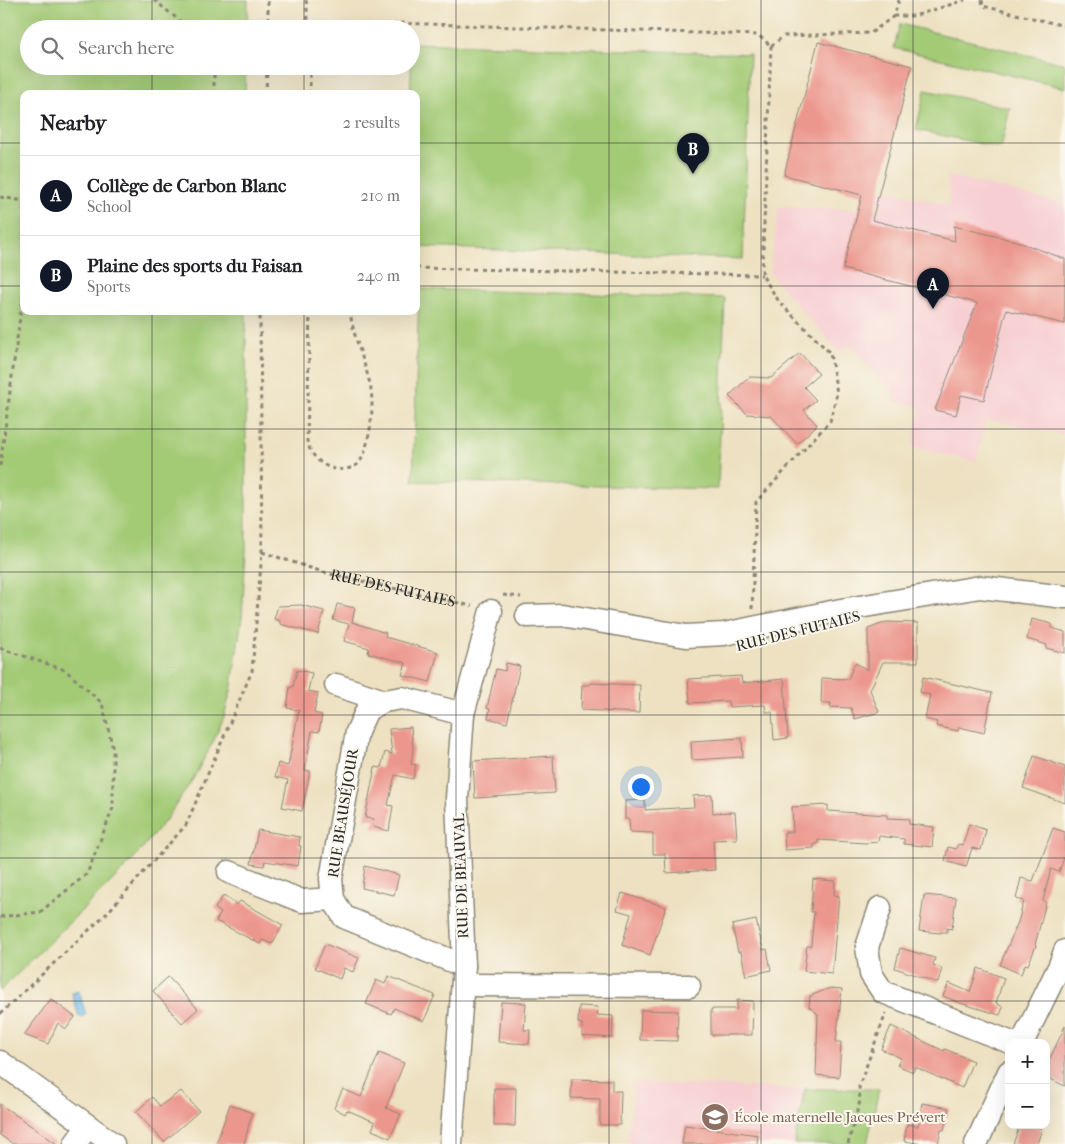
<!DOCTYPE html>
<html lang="en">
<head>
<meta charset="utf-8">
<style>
  body { margin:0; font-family:"IM FELL French Canon",serif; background:#f6f6f6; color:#202124 }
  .controls { position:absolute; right:15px; bottom:15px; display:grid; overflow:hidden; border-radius:10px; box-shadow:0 5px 20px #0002 }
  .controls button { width:45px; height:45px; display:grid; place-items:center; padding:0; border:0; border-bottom:1px solid #e0e0e0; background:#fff; color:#202124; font:25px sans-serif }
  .you { position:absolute; left:640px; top:786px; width:18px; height:18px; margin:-12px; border:4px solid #fff; border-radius:50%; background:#1a73e8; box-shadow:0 0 0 8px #1a73e833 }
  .badge { display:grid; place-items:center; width:32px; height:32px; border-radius:50%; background:#111827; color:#fff; font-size:16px; font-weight:700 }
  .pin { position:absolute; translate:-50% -41px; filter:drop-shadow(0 1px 2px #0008) }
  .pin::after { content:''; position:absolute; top:26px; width:18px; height:15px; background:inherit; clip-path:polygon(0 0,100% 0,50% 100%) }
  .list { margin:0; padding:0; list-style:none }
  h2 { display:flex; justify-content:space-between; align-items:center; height:65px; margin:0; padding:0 20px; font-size:21px }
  h2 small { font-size:16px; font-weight:400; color:#757577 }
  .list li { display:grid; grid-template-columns:32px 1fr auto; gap:15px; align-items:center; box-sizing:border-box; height:80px; padding:0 20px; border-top:1px solid #e0e0e0 }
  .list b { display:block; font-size:19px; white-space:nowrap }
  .list p { margin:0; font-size:16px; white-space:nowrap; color:#757577 }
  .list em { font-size:16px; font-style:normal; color:#757577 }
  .icon { flex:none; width:28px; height:28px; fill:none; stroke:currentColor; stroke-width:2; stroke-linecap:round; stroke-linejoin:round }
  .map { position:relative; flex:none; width:1065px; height:1144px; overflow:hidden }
  .search { position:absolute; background:#fff; box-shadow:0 5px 20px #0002; left:20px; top:20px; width:400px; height:55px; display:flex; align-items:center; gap:12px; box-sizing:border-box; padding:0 18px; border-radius:28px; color:#757577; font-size:19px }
  .panel { position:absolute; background:#fff; box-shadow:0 5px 20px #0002; left:20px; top:90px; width:400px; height:225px; border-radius:10px }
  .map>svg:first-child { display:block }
</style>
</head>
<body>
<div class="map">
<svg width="1065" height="1144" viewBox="0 0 1065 1144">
  <rect width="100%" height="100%" fill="#fbf7ec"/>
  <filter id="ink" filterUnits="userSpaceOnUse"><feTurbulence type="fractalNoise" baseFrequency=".02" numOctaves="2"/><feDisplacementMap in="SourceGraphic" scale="10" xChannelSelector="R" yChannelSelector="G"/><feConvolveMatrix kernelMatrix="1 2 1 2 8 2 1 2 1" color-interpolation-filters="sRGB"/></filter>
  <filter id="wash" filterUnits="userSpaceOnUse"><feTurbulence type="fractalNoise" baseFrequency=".0096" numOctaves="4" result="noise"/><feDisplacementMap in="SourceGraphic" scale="20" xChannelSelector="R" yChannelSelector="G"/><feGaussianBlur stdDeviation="1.12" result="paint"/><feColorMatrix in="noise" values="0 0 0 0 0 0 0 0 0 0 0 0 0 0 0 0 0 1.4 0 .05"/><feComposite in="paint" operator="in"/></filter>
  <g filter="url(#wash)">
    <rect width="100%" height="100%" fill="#ede1c1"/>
    <!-- built -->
    <g fill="#f7cfd3">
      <polygon points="947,175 1060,203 1065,194 1065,435 986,419 976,462 912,447 920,407 893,401 893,391 848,344 839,352 770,274 779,207 881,210 877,199 880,189 950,205"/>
      <polygon points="635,1082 805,1089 794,1144 626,1144"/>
    </g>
    <!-- green -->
    <g fill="#a3cb76" stroke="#677b50">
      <polygon points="0,0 248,0 247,29 29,29 29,66 246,66 245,94 24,94 24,311 246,311 246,551 242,617 231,691 223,719 213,742 193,779 165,821 129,864 0,991"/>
      <polygon points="900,24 1065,64 1065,88 894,48"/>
      <polygon points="412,43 750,54 743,259 416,247 416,94 410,94"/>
      <polygon points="925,90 1010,108 1001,148 916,130"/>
      <polygon points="419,289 725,298 718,489 413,481"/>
      <polygon points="805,1089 879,1089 867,1144 794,1144"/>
    </g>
    <!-- water -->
    <polygon fill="#76beee" stroke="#50748c" points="79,991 86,1015 79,1017 72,993"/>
    <g id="blocks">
      <!-- building -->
      <g fill="#ec978e">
        <polygon points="818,42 912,66 872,220 955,241 954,226 1016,241 1065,259 1065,324 1006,310 984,400 961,395 956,415 935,410 977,303 843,269 862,195 784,175"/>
        <polygon points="800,353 819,374 804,387 816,400 804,410 817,425 797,444 771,416 747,414 729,396 749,377 771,378"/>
        <polygon points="337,604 355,608 352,622 386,633 385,637 438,652 430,682 402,675 406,663 368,653 369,648 344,641 349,624 333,620"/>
        <polygon points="301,605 324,611 318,634 280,624 280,621 274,619 278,606"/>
        <polygon points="1032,619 1052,624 1052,628 1065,632 1065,653 1046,648 1047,645 1027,639"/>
        <polygon points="887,622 918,623 918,662 883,662 870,690 879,712 855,719 851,708 830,707 831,703 821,703 822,678 848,679 855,663 868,670 868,629"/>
        <polygon points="506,663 520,666 507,723 488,718 490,709 487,708 496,669 505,671"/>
        <polygon points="297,670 312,673 308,691 318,693 314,713 322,715 319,732 312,731 305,770 310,771 302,811 282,807 288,780 275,777 278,763 288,766 299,710 287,708 290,687 293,687"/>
        <polygon points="741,676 742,683 784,679 788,738 774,740 772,712 766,712 765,705 729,707 728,701 690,703 688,679"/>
        <polygon points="923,677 992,693 984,733 959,727 958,731 936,726 937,722 925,719 930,695 920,692"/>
        <polygon points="590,683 640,685 639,713 581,710 582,685 590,685"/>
        <polygon points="411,727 413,749 411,764 416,765 413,779 395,775 388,805 393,806 389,831 373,827 374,819 365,818 371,787 375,767 381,768 385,752 392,754 389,729"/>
        <polygon points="742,738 743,757 692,760 691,741"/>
        <polygon points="553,756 555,793 475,798 473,761"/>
        <polygon points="1034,756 1065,767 1065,803 1023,788"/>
        <polygon points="712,795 713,813 735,812 737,839 713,840 715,870 666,873 665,854 653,854 653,833 630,832 629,819 625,819 625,801 645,800 645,810 694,807 693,796"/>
        <polygon points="828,805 828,811 887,815 887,818 909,819 909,824 934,827 932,847 904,844 904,839 879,836 878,842 866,843 818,840 818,844 814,844 814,848 785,850 784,832 793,832 792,807"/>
        <polygon points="969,824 986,830 981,850 972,848 966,867 945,861 948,847 956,849 958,844 963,845"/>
        <polygon points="1053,828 1065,832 1065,855 1059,872 1051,869 1043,901 1046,902 1035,945 1036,946 1028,965 1025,964 1021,974 1000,965 1018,922 1024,901 1016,899 1021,878 1033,881"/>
        <polygon points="258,830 300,837 299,846 301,846 298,866 265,861 264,866 251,864"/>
        <polygon points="365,866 399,875 394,895 362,888"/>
        <polygon points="813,879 835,881 834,895 839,896 832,974 804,971 807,946 811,946 814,912 811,912"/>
        <polygon points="622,893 666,907 650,955 622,945 631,914 617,910"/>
        <polygon points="224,895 237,905 240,901 283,925 272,944 262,940 260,944 216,921 221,913 215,908"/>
        <polygon points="924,895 956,898 952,929 947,928 947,932 941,932 941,933 919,931"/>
        <polygon points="756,920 763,950 767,949 771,970 746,976 741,952 738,952 732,925"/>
        <polygon points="325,944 359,958 353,972 344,968 340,979 315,968"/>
        <polygon points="900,948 935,958 933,965 942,968 938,983 895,968"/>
        <polygon points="978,968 1004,978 996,1003 1003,1007 1000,1015 960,1003 943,996 949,983 970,992"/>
        <polygon points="388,976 435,995 424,1021 394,1008 391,1014 366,1004 376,980 385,984"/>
        <polygon points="168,977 198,1009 182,1023 153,991"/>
        <polygon points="830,988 842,989 836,1042 841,1042 839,1077 816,1075 818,1014 809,1007 810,996"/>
        <polygon points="51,999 75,1017 66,1029 58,1023 48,1044 24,1035"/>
        <polygon points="737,1000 753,1001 752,1035 711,1035 711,1009 737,1009"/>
        <polygon points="501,1002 526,1003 524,1030 530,1030 529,1044 498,1042"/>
        <polygon points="579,1006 598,1007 597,1015 613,1016 612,1038 582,1036 582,1024 578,1023"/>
        <polygon points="641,1010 678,1011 677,1041 640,1040"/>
        <polygon points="891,1026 944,1051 945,1049 973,1061 962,1088 915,1067 913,1072 897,1065 901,1058 881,1049"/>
        <polygon points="1065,1026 1065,1086 1046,1077 1046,1067"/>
        <polygon points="379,1053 404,1063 386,1108 401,1114 390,1138 372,1130 375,1122 347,1110 345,1114 334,1108 343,1089 361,1097"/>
        <polygon points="572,1079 612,1080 612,1091 621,1091 620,1125 600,1125 600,1099 571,1098"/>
        <polygon points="494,1088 516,1088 515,1126 494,1126"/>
        <polygon points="181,1091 199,1111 164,1142 136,1112 152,1097 160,1106"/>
        <polygon points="922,1103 949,1108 944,1130 941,1130 938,1144 923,1144 904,1141 907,1124 918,1126"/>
        <polygon points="0,1104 57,1144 13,1144 0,1135"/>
        <polygon points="230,1104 252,1113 244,1144 216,1144"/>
        <polygon points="685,1125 758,1135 757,1144 682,1144"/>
        <polygon points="1020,1125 1030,1125 1042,1129 1037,1144 1013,1144"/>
      </g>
    </g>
  </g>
  <g filter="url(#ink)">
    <use href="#blocks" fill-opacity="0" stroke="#8c8676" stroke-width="1"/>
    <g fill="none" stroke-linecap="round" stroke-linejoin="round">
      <!-- minor casing -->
      <g stroke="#8c8676" stroke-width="25">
        <g id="minor">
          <polyline points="527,616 562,615 686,636 724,634 841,610 980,587 1065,597"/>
          <polyline points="336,685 384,701"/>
          <polyline points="463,714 402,698 384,701 367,710 357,732 331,879 333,899 344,917 464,966"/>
          <polyline points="229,872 302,901 333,899"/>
          <polyline points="880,908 867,947 871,974 883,992 1012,1043"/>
          <polyline points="463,985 689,986"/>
          <polyline points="1022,1043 1060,965 1065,951"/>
          <polyline points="0,1062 113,1144"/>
          <polyline points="75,1144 88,1126"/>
          <polyline points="451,1144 464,966 457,799 463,714 491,611"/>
          <polyline points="976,1144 1009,1072"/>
        </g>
      </g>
      <!-- path -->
      <g stroke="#8c8676" stroke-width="3" stroke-dasharray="4 4" stroke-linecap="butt">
        <polyline points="154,0 190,29"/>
        <polyline points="306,0 309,29"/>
        <polyline points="899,0 894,16 914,16 965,0"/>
        <polyline points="982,0 983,6 1065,26"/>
        <polyline points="268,29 268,0"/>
        <polyline points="386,29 397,23 758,35 771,46"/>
        <polyline points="771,46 784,36 871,33 894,16"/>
        <polyline points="214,66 214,94"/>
        <polyline points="266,94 267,66"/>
        <polyline points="310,94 310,66"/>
        <polyline points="0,197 24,201"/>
        <polyline points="416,268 762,275"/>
        <path d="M 310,311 L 307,441 C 311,458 327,472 346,469 C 352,468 358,466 361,460 C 366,452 367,443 369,434 C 372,420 373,403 371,389 C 366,363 353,338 350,311"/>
        <polyline points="0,466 24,287"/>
        <path id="s1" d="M 262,552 L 326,573 L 472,606"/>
        <polyline points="503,595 521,597"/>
        <polyline points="752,609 756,502 830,421 837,393 830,353 780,303 762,275 771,46"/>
        <polyline points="0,648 65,670 102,703 113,749 113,808 87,874 40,912 0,917"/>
        <polyline points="0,1014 107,913 186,825 252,671 262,552 260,311"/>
        <polyline points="848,1144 860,1101 859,1086 886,1013"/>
      </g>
      <!-- minor -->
      <use href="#minor" stroke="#fff" stroke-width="22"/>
    </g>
  </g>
  <!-- grid -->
  <path fill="none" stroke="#2b2b2b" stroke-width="1" stroke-opacity="0.55" d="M 152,0 L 152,29M 304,0 L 304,29M 456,0 L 456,1144M 609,0 L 609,1144M 761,0 L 761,1144M 913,0 L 913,1144M 152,66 L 152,94M 304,66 L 304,94M 0,143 L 24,143M 416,143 L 1065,143M 0,286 L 24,286M 416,286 L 1065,286M 152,311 L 152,1144M 304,311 L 304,1144M 0,429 L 1065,429M 0,572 L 1065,572M 0,715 L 1065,715M 0,858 L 1065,858M 0,1001 L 1065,1001"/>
  <!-- icons -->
  <defs>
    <g id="school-disc" transform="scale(1.4375)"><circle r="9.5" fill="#8d6e63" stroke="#fbf7ec"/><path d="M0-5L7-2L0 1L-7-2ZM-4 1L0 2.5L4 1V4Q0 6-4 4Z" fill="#fff"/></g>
  </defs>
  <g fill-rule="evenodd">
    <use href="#school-disc" x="715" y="1117"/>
  </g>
  <g text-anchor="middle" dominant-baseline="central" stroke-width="4" stroke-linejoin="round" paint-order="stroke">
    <!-- street labels -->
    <g font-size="15" fill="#2b2b2b" stroke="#fbf7ec">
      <text stroke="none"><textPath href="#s1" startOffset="136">RUE DES FUTAIES</textPath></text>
      <text transform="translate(798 631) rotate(-14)">RUE DES FUTAIES</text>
      <text transform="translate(343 813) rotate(-81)">RUE BEAUSÉJOUR</text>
      <text transform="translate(461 876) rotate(-92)">RUE DE BEAUVAL</text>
    </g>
    <!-- education labels -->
    <g font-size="15" fill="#785e54" stroke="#fbf7ec" text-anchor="start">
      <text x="734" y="1117">École maternelle Jacques Prévert</text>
    </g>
  </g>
</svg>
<div class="controls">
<button>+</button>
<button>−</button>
</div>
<div class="you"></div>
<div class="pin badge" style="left:933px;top:309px">A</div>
<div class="pin badge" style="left:693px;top:174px">B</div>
<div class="search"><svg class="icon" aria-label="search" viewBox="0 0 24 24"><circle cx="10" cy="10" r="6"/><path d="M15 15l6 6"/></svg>Search here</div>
<section class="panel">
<h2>Nearby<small>2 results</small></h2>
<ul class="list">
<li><span class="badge">A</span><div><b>Collège de Carbon Blanc</b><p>School</p></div><em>210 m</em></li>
<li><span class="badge">B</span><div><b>Plaine des sports du Faisan</b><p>Sports</p></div><em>240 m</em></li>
</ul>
</section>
</div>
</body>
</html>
